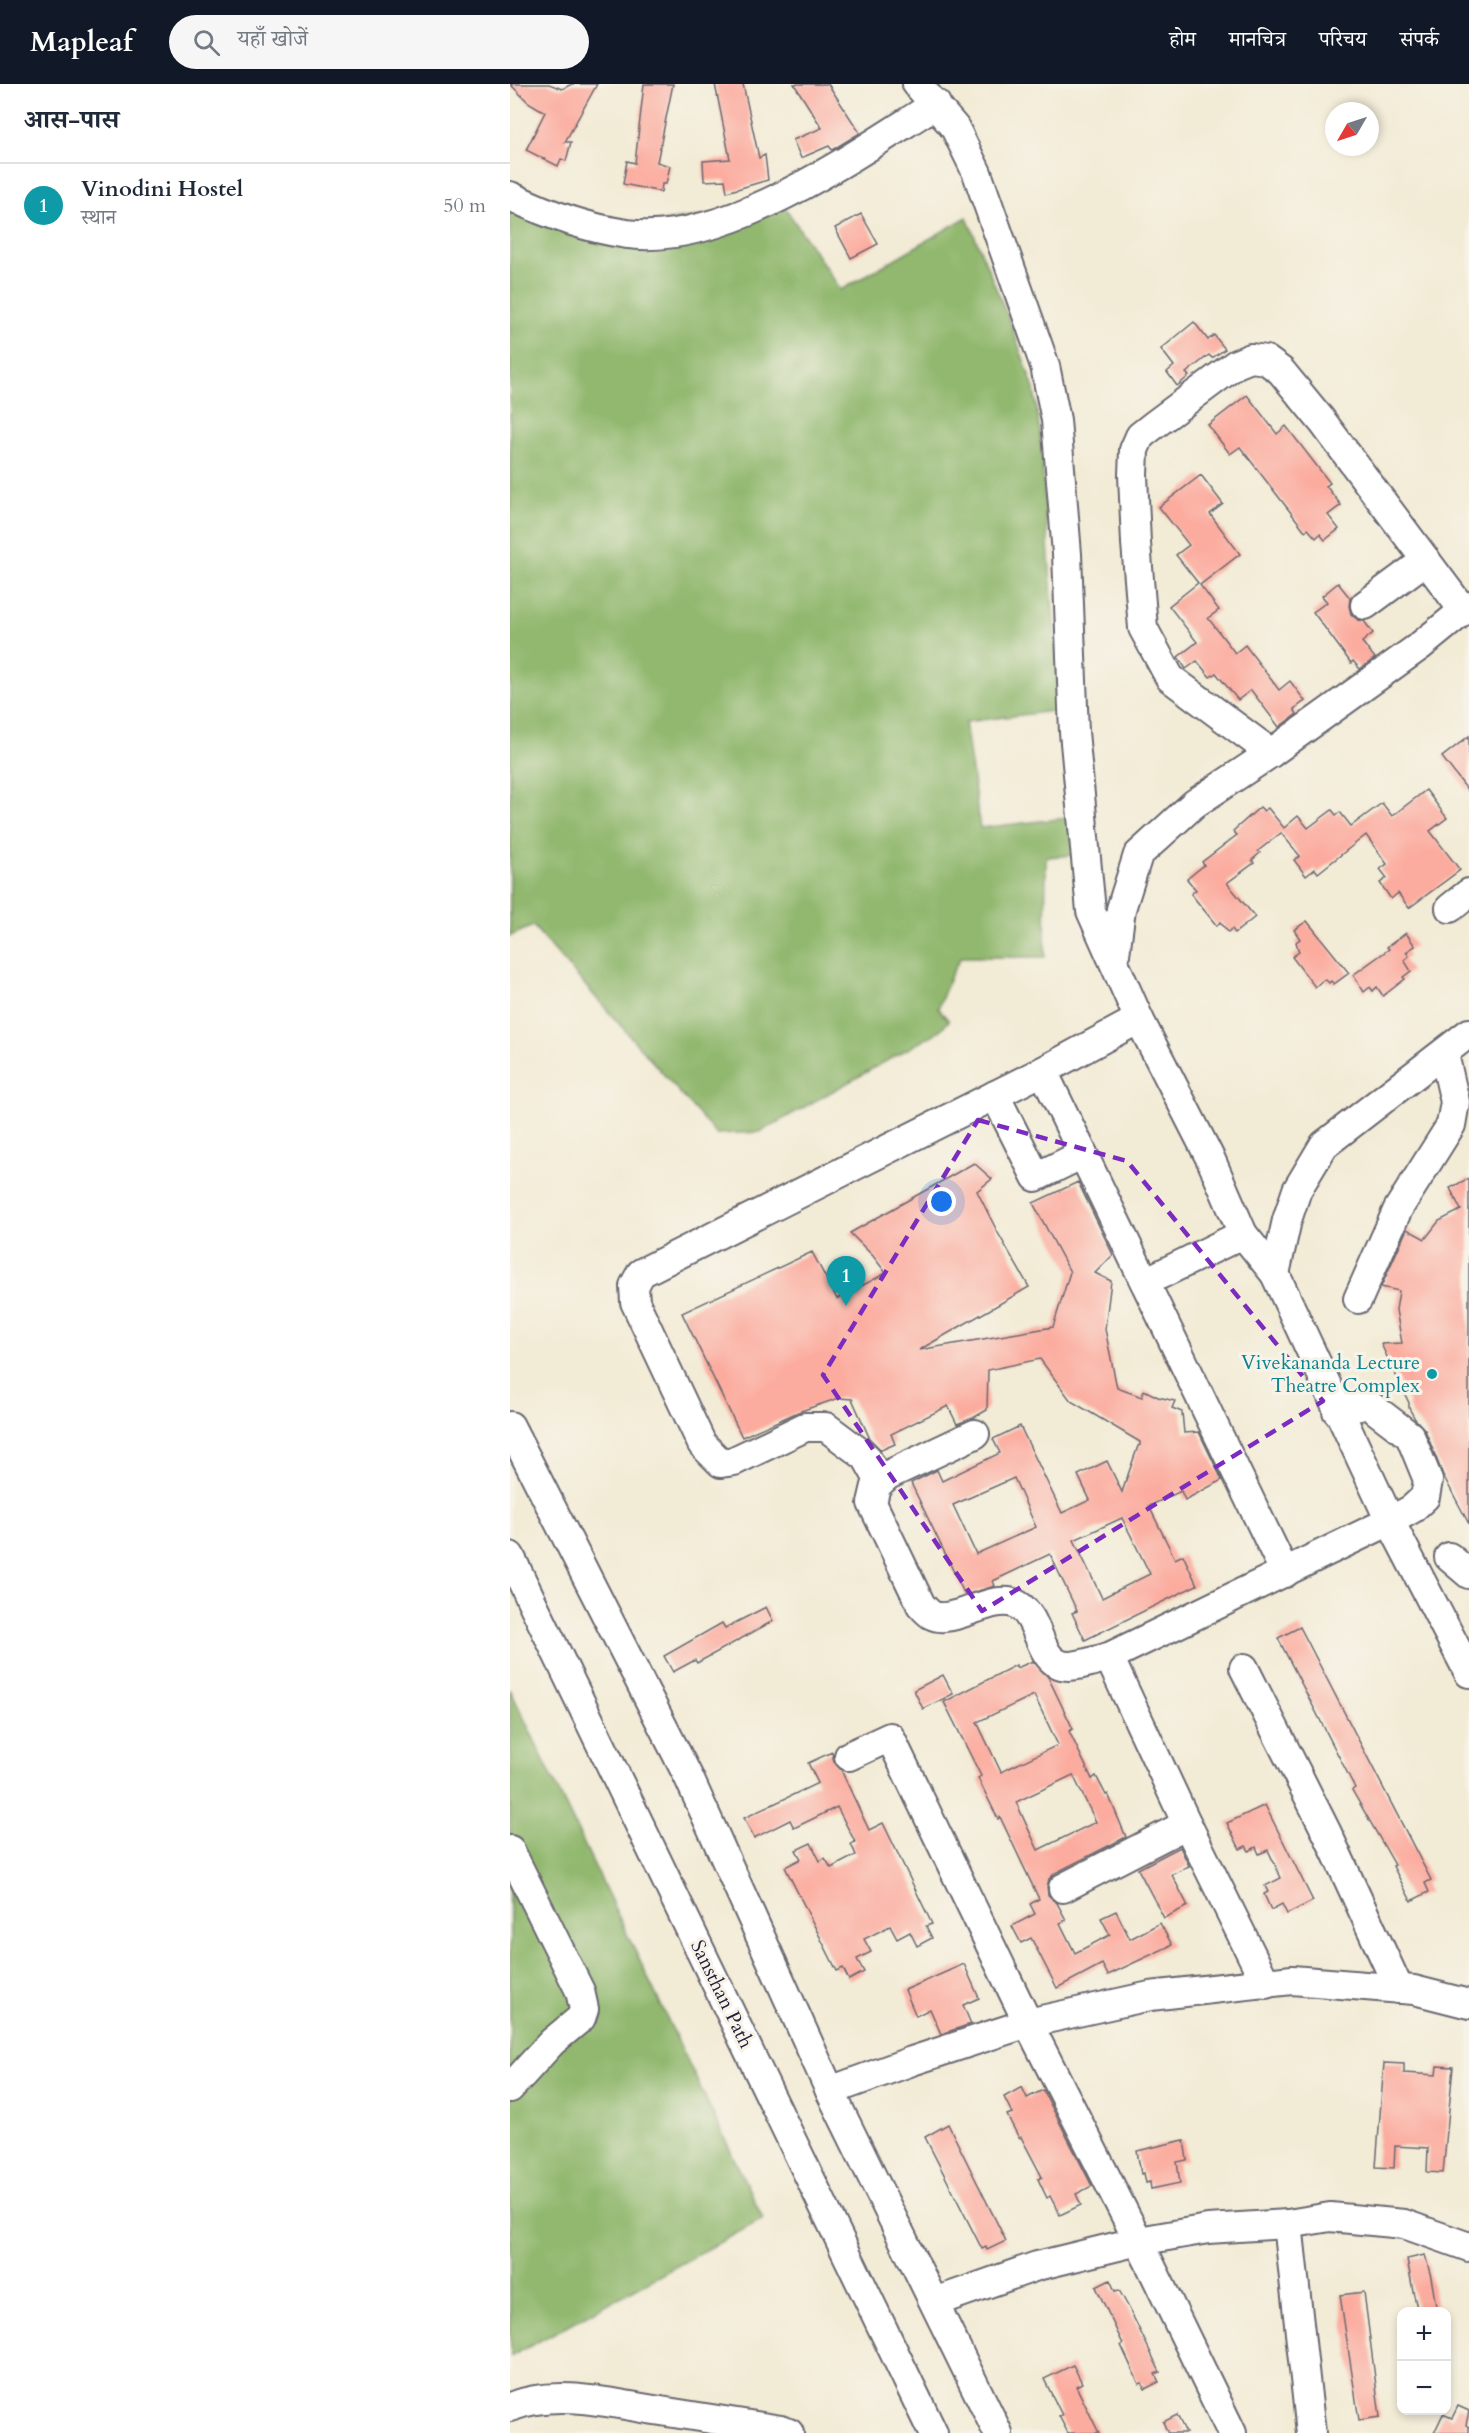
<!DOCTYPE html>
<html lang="hi">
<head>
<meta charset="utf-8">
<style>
  body { margin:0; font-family:Cardo,"Noto Serif Devanagari",serif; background:#f6f6f7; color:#1f2937 }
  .controls { position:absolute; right:18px; bottom:18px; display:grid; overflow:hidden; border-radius:12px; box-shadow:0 3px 9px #0003 }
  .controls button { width:54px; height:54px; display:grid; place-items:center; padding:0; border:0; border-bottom:2px solid #e0e1e3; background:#fff; color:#1f2937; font:30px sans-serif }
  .compass { position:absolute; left:815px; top:18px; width:54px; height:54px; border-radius:50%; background:#fff; box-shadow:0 3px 9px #0003; rotate:231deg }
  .you { position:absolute; left:432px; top:1118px; width:21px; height:21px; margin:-15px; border:4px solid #fff; border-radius:50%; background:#1a73e8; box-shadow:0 0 0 9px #1a73e833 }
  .badge { display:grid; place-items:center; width:39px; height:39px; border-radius:50%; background:#111827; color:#fff; font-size:20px; font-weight:700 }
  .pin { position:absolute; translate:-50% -50px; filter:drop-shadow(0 2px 3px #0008) }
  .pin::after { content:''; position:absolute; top:32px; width:21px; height:18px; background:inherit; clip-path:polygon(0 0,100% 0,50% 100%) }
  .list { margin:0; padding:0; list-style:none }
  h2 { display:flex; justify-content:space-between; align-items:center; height:78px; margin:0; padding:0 24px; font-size:26px }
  h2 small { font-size:20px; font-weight:400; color:#747a83 }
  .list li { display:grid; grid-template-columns:39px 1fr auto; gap:18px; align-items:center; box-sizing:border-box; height:84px; padding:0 24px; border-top:2px solid #e0e1e3 }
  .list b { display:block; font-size:22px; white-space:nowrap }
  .list p { margin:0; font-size:20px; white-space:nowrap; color:#747a83 }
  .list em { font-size:20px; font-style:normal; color:#747a83 }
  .icon { flex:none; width:33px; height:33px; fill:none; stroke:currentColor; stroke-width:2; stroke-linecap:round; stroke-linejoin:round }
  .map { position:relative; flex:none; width:959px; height:2349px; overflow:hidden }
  header { display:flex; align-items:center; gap:36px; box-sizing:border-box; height:84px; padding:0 30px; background:#111827; color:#fff }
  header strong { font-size:28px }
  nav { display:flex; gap:33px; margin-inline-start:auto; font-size:21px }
  .search { width:420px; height:54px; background:#f6f6f7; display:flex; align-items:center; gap:15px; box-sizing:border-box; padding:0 21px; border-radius:33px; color:#747a83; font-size:22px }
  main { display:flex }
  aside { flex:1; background:#fff }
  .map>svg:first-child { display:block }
</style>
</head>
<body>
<header>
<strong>Mapleaf</strong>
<div class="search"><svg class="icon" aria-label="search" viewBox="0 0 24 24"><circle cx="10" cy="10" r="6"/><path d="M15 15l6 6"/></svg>यहाँ खोजें</div>
<nav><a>होम</a><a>मानचित्र</a><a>परिचय</a><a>संपर्क</a></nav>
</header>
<main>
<aside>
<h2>आस-पास<small></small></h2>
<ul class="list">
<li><span class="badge" style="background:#0f9aa8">1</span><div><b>Vinodini Hostel</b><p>स्थान</p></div><em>50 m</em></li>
</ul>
</aside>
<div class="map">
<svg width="959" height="2349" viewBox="0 0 959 2349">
  <rect width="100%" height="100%" fill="#f7f3e8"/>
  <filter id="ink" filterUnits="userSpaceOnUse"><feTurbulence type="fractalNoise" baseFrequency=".0167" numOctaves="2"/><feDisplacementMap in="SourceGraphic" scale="12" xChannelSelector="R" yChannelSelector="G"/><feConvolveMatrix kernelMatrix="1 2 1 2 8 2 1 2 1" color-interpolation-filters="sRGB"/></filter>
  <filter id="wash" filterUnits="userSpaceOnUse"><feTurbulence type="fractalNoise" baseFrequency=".008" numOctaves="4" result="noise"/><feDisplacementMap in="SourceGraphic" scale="24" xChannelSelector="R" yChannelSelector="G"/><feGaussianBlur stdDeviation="1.35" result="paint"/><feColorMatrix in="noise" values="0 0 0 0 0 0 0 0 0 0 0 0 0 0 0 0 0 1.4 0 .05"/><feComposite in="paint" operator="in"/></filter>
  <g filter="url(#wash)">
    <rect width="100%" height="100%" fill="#f2ebd5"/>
    <!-- forest -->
    <g fill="#91b86e" stroke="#5a6d54" stroke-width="1.5">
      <polygon points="0,105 97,144 274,122 331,206 457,133 503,246 524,305 530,349 550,626 455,638 470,744 566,733 566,771 536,773 535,873 451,873 441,891 428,924 439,937 428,948 250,1048 206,1050 23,842 0,852"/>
      <polygon points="0,1605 253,2135 0,2273"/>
    </g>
    <g id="blocks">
      <!-- building -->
      <g fill="#fbac9f" fill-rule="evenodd">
        <polygon points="0,0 39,0 52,5 62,0 87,0 55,58 61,58 56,77 51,75 48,82 16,66 35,28 18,18"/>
        <polygon points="134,0 163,0 147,78 160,82 156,100 152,100 151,108 113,100 117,77 125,79"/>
        <polygon points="205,0 233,0 249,74 255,71 258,96 217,108 215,96 194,97 193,77 220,75"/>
        <polygon points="284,0 318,0 350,49 322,66 319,62 291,74 283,56 312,44"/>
        <polygon points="351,130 368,160 341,174 325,144"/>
        <polygon points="684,238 698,256 704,251 715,265 702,274 699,271 676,289 679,292 667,302 657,288 664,282 651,265"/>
        <polygon points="737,311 767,350 776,342 820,399 816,402 831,421 818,431 829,445 815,456 810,450 806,454 798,445 795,447 730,363 720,370 698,341"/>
        <polygon points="691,391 713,420 700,430 730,470 690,501 709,526 698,534 725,569 735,561 769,606 780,597 795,617 784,625 787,630 769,643 741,606 728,616 706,589 700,593 687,577 676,585 668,573 687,558 659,522 688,499 666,471 679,461 649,423"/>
        <polygon points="828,499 840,514 839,522 841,530 848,536 854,537 863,549 852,558 865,574 850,585 843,577 841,579 803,528 817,518 812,512"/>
        <polygon points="959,652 959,708 932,673"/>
        <polygon points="916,706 937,734 920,747 950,786 899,824 888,809 881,815 870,799 877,794 870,785 877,780 856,751 808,789 805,785 796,792 784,776 790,772 771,749 748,767 750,769 742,776 744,779 717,799 745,833 725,849 722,845 718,848 710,838 707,842 681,810 686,806 677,795 694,781 692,778 727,751 723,747 750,723 754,727 758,724 774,744 788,732 798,744 822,726 826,731 830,728 841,742 872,719 882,732"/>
        <polygon points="797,837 839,889 824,900 821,897 819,899 816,896 812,897 805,903 782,873 789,868 786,858 790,855 784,846"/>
        <polygon points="896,849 905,862 896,868 899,872 894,876 901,887 893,893 895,895 873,912 867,903 863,907 860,903 854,908 843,891 879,865 877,863"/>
        <path d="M 464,1079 L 482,1095 L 467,1107 L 488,1149 L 519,1203 L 409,1266 L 543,1243 L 560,1188 L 523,1119 L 568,1098 L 603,1171 L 585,1189 L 601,1197 L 595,1245 L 607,1304 L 632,1313 L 634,1306 L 648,1313 L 665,1317 L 662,1324 L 672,1328 L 674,1349 L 689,1348 L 712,1396 L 675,1416 L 671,1407 L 639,1422 L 665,1475 L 673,1471 L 687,1501 L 575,1556 L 562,1529 L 567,1527 L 540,1470 L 483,1497 L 485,1502 L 455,1511 L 401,1399 L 427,1386 L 432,1397 L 490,1369 L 483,1355 L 510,1342 L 552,1429 L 580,1416 L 568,1391 L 597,1377 L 612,1408 L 628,1362 L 630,1361 L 630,1358 L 561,1317 L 530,1275 L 478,1286 L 477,1326 L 463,1334 L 447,1340 L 438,1322 L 381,1350 L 385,1360 L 371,1366 L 360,1355 L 342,1315 L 329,1314 L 288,1328 L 232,1353 L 172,1229 L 302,1168 L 327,1215 L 376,1189 L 363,1172 L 340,1149 ZM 504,1394 L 526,1443 L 466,1470 L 443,1421 ZM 612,1434 L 640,1490 L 592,1514 L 564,1456 Z"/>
        <polygon points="959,1094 959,1440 933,1391 915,1346 905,1335 899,1324 899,1319 871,1260 892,1259 886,1226 889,1207 871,1203 897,1145 915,1155 929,1137 951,1126 940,1104"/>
        <polygon points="256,1523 263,1537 187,1579 185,1576 163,1588 154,1572 212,1539 215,1544"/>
        <polygon points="790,1543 921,1796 915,1799 919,1808 901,1817 883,1782 885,1781 842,1706 845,1704 842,1698 768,1554"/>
        <path d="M 523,1577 L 538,1593 L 563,1645 L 559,1647 L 582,1695 L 586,1692 L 596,1711 L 598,1710 L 616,1753 L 545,1789 L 539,1795 L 537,1803 L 538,1811 L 547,1819 L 556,1836 L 550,1839 L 565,1869 L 600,1851 L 591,1834 L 606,1827 L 620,1855 L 650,1839 L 662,1861 L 598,1891 L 592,1880 L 547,1904 L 521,1854 L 511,1859 L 502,1842 L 525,1830 L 520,1820 L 529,1815 L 490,1733 L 488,1735 L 468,1694 L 471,1692 L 434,1618 L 506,1581 L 507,1584 ZM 524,1611 L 548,1661 L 491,1688 L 467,1638 ZM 563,1691 L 586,1738 L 528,1766 L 506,1718 Z"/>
        <polygon points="433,1591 443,1610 413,1625 404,1606"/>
        <polygon points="322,1668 324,1678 331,1686 359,1746 373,1739 422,1840 416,1842 422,1854 407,1862 400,1848 387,1855 380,1842 354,1855 361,1868 347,1875 354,1888 339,1896 333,1884 327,1887 275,1783 291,1775 286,1766 301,1759 310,1777 315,1774 321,1784 346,1771 341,1760 345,1758 327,1723 284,1744 280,1736 244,1754 234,1734 308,1699 298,1679"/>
        <polygon points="755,1721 803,1817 777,1830 772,1820 761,1826 754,1810 758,1808 755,1802 771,1794 758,1766 749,1770 746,1763 739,1767 736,1762 730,1765 717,1739"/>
        <polygon points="670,1763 679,1782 662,1791 678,1822 654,1834 628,1785"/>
        <polygon points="454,1880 469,1914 453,1921 461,1940 431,1950 420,1925 406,1932 395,1906"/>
        <polygon points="874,1979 894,1980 894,1989 926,1991 927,1982 943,1983 933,2089 917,2088 918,2064 885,2062 884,2084 866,2083"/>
        <polygon points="512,2003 517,2014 533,2006 582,2102 566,2110 571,2121 550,2131 540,2112 537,2114 528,2095 532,2093 511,2053 509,2054 497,2031 502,2029 494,2013"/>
        <polygon points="438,2040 496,2157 477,2166 476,2163 472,2165 415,2053"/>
        <polygon points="674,2056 677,2076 667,2078 670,2099 641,2105 640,2098 636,2099 634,2089 631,2090 627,2067"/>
        <polygon points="915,2171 921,2193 927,2228 908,2228 903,2207 897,2175"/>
        <polygon points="600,2196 605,2207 609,2206 619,2224 650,2288 645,2290 649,2298 635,2305 632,2299 629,2300 611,2261 613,2260 586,2203"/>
        <polygon points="854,2208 870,2333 849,2336 830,2211"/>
        <polygon points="563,2281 572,2299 566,2302 589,2349 558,2349 549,2332 552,2331 534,2295"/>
        <polygon points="948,2322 959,2327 956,2341 959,2343 959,2349 924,2349 933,2330 942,2334"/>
        <polygon points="667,2331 676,2349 658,2349 653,2338"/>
      </g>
    </g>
  </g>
  <g filter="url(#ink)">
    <use href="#blocks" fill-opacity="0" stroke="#6b6871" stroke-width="1.5"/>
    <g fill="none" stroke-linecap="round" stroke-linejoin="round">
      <!-- minor casing -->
      <g stroke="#6b6871" stroke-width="32">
        <g id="minor">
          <polyline points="407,0 445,44 467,89 535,282 546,336 557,470 564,648 581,827 629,935 701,1076 733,1150 765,1190 880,1437 959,1589"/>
          <path d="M 0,112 C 37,130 76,144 117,150 C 217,163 344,71 426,20"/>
          <polyline points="855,521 916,476"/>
          <polyline points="761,669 660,594 633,544 626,459 623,391 624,366 630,352 644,341 726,280 741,274 756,276 771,287 812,337 953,526"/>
          <polyline points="940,824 959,809"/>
          <polyline points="604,878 611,825 628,771 684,720 761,669 910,562 959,522"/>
          <polyline points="533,987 775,1489"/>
          <polyline points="485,1011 526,1093 573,1070"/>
          <polyline points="765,1190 777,1136 787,1106 814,1061 959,949"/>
          <polyline points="635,1198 733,1150"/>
          <polyline points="848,1215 888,1125 941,1041 945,1018 934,970"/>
          <polyline points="0,1342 179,1694 320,2007 488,2349"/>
          <path d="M 465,1350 L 378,1391 L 366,1402 L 362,1419 L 411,1521 C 414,1524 418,1529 422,1531 C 444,1542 484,1507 508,1521 C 532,1535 527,1581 558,1582 C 571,1582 586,1576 599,1573 L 880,1437 L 902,1425 L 915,1413 L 918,1396 L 900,1352 L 858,1320 L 827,1327"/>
          <polyline points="370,1398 356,1373 316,1343 295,1343 224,1377 211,1379 192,1360 125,1218 124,1202 131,1189 533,987 629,935"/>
          <polyline points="0,1472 423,2349"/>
          <polyline points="939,1473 959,1490"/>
          <polyline points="599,1573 677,1740 756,1900"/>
          <polyline points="734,1584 817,1749 889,1905"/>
          <polyline points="339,1672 380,1653 518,1939 639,2178 722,2349"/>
          <polyline points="0,1766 70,1907 74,1925 71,1934 42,1958 0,2004"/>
          <polyline points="553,1804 677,1740"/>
          <polyline points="320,2007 402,1977 518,1939 640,1912 782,1896 904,1906 959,1920"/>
          <polyline points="778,2140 801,2349"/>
          <polyline points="425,2218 527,2182 629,2157 698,2145 778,2140 820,2133 894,2140 959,2163"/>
          <path d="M 0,2323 C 47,2304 103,2320 151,2327 C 191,2333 231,2340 271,2346 L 279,2349"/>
        </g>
      </g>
      <!-- minor -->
      <use href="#minor" stroke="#fff" stroke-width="28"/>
    </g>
  </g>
  <!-- marked area -->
  <path fill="none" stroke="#7b2cbf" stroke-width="4.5" stroke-dasharray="12 8" stroke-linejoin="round" d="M 468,1036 L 617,1077 L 813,1317 L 472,1527 L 313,1291 Z"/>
  <!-- markers -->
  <circle fill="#0f9aa8" stroke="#f7f3e8" stroke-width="2" cx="922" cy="1290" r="6"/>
  <g text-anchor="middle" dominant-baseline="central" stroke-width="6" stroke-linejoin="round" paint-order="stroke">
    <!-- culture labels -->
    <g font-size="20" fill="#0d838f" stroke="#f7f3e8" text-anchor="end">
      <text x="910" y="1278">Vivekananda Lecture<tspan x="910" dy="23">Theatre Complex</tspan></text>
    </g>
    <!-- street labels -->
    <g font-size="20" fill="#22223b" stroke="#f7f3e8">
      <text transform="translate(212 1910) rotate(64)">Sansthan Path</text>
    </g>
  </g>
</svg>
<div class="controls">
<button>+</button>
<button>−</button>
</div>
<svg class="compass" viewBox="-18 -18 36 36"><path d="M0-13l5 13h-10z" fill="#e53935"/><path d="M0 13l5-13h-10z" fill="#747a83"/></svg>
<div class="you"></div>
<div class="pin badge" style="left:336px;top:1222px;background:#0f9aa8">1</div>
</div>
</main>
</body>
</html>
